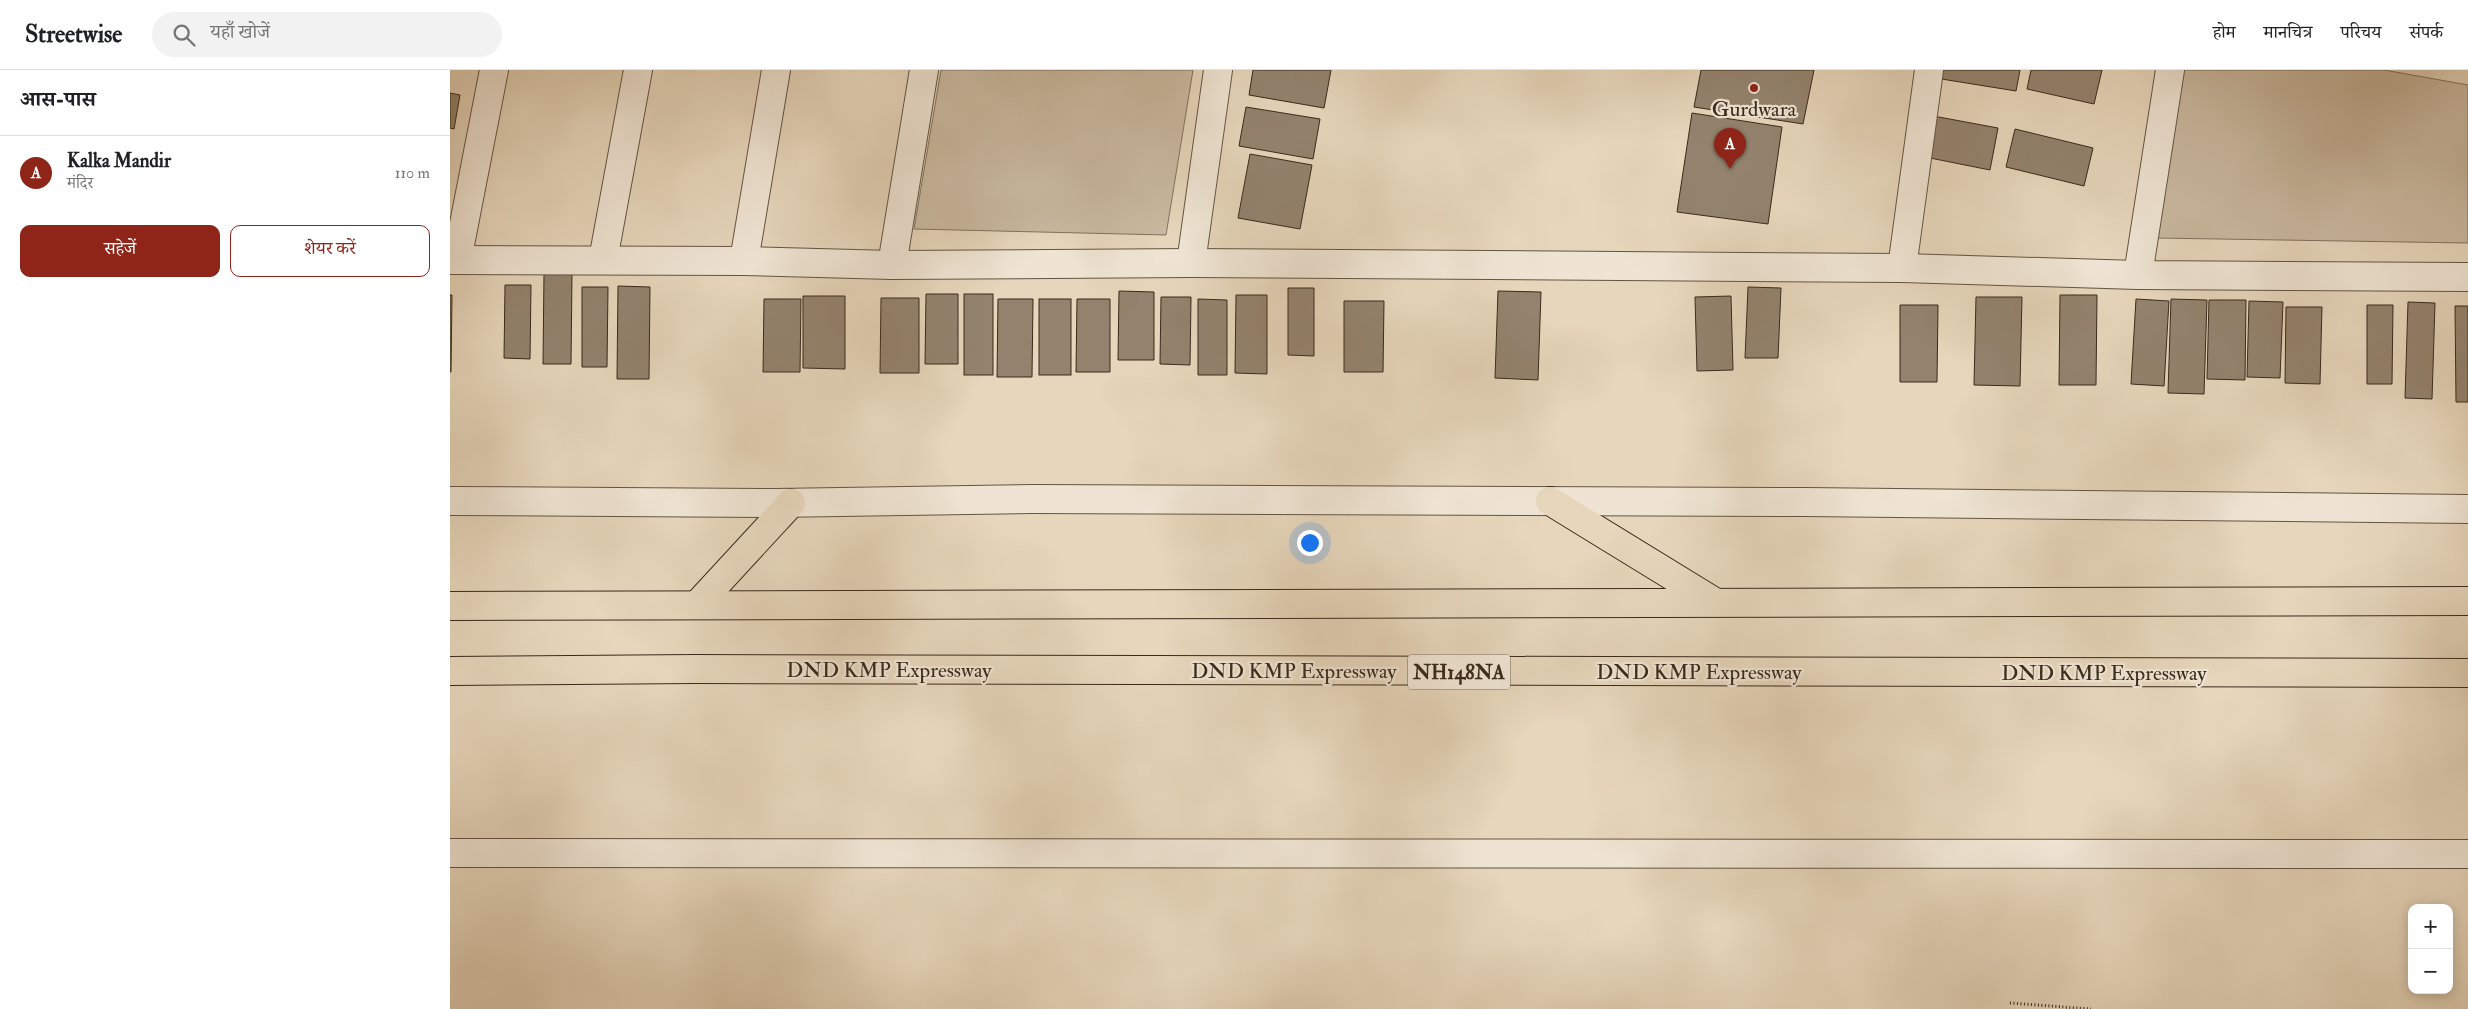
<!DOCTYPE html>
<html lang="hi">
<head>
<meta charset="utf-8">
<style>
  body { margin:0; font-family:"IM FELL Double Pica","Noto Serif Devanagari",serif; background:#f2f2f2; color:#202124 }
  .controls { position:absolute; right:15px; bottom:15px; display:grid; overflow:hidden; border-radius:10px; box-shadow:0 2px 12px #0003 }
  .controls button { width:45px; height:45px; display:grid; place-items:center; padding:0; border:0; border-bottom:1px solid #e0e0e0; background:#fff; color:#202124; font:25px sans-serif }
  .you { position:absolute; left:859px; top:472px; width:18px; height:18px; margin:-12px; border:4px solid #fff; border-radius:50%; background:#1a73e8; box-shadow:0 0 0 8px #1a73e833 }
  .badge { display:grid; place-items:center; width:32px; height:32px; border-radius:50%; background:#8f2418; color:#fff; font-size:16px; font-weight:700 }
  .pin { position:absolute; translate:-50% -41px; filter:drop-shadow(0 1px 2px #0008) }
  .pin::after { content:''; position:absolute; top:26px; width:18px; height:15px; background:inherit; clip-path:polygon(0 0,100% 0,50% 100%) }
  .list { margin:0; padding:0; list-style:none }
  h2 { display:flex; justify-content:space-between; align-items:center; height:65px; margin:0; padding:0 20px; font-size:21px }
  h2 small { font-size:16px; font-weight:400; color:#757577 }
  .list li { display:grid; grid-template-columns:32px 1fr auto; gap:15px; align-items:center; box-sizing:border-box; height:75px; padding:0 20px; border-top:1px solid #e0e0e0 }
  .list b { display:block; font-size:19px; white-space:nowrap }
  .list p { margin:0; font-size:16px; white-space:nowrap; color:#757577 }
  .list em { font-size:16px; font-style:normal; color:#757577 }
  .actions { display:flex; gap:10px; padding:15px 20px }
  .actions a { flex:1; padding:11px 0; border:1px solid #8f2418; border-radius:10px; text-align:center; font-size:18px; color:#8f2418 }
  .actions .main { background:#8f2418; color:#fff }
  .icon { flex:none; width:28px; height:28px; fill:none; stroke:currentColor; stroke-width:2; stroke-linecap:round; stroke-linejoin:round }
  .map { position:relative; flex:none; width:2018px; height:939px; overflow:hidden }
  header { display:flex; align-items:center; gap:30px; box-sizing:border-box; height:70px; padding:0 25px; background:#fff; border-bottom:1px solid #e0e0e0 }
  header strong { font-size:24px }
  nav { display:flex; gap:28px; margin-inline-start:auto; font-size:18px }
  .search { width:350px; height:45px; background:#f2f2f2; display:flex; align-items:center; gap:12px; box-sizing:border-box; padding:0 18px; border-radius:28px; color:#757577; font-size:19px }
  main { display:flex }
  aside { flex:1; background:#fff }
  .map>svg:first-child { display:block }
</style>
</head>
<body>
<header>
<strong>Streetwise</strong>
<div class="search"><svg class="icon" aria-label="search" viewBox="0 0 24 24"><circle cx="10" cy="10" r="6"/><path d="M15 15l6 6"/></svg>यहाँ खोजें</div>
<nav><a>होम</a><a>मानचित्र</a><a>परिचय</a><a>संपर्क</a></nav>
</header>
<main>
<aside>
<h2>आस-पास<small></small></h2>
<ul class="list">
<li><span class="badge">A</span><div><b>Kalka Mandir</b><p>मंदिर</p></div><em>110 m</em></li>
</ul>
<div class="actions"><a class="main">सहेजें</a><a>शेयर करें</a></div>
</aside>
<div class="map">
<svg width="2018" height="939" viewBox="0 0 2018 939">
  <rect width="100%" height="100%" fill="#e6d6bb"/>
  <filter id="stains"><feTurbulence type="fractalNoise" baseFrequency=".004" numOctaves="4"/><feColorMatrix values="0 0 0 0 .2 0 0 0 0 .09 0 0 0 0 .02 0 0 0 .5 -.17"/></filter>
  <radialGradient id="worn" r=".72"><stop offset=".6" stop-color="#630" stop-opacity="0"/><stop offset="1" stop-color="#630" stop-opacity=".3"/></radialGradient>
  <!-- green -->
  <g fill="#c9b9a0" stroke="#81725e">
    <polygon points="491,0 743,0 716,165 464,159"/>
    <polygon points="1732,0 1934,0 2018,15 2018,173 1706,168"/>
  </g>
  <!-- building -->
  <g fill="#93836e" stroke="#392a1b">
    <polygon points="803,0 881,0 874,38 799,25"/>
    <polygon points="1251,0 1364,0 1353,54 1244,37"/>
    <polygon points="1481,0 1570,0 1566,21 1479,7"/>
    <polygon points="1581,0 1652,0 1644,34 1577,19"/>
    <polygon points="0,23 10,25 4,59 0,58"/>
    <polygon points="796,37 870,49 863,89 789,76"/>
    <polygon points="1242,43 1332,57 1318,154 1227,142"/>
    <polygon points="1478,45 1548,58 1540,100 1470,86"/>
    <polygon points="1565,59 1643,78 1634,116 1556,97"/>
    <polygon points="800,84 862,95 850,159 788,148"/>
    <polygon points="94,203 122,203 121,294 93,294"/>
    <polygon points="55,215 81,215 80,289 54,288"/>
    <polygon points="168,216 200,217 199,309 167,309"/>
    <polygon points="132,217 158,217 157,297 132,297"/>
    <polygon points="1298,217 1331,218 1328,288 1295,288"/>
    <polygon points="838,218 864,218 864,286 838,285"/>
    <polygon points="669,221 704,222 704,290 668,290"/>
    <polygon points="1048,221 1091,222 1088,310 1045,308"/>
    <polygon points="476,224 508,224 508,294 475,294"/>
    <rect x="514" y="224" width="29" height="81"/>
    <polygon points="0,225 2,225 1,302 0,302"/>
    <polygon points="786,225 817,225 817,304 785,303"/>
    <polygon points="1610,225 1647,225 1646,315 1609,315"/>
    <polygon points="353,226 395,226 395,299 353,298"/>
    <polygon points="1281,226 1283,300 1247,301 1245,227"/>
    <polygon points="711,227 741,227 740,295 710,294"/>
    <polygon points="1526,227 1572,227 1570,316 1524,315"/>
    <polygon points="431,228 469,228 469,303 430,303"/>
    <polygon points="314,229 351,229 350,302 313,302"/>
    <polygon points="548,229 583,229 582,307 547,307"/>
    <rect x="589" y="229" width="32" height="76"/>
    <polygon points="627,229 660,229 660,302 626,302"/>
    <polygon points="748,229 777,230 777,305 748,305"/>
    <polygon points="1686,229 1719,231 1714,316 1681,314"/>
    <polygon points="1721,229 1757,230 1754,324 1718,323"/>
    <polygon points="1759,230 1796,230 1795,310 1757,309"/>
    <polygon points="894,231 934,231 933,302 894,302"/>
    <polygon points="1799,231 1833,232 1830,308 1797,307"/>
    <polygon points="1958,232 1985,233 1982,329 1955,328"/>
    <polygon points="1450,235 1488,235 1487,312 1450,312"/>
    <polygon points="1917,235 1943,235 1942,314 1917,314"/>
    <polygon points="2005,236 2018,236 2018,332 2006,332"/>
    <polygon points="1836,237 1872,237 1870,314 1835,313"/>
  </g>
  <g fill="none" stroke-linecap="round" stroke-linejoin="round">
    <!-- minor casing -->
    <g stroke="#645543" stroke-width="30">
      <g id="minor">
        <polyline points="0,190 294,191 442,195 741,193 1452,198 1688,205 2018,207"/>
        <polyline points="7,190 44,0"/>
        <polyline points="153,190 188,0"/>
        <polyline points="294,191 326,0"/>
        <polyline points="741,193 768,0"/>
        <polyline points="442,195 474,0"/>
        <polyline points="1452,198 1479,0"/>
        <polyline points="1688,205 1720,0"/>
      </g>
    </g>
    <!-- tertiary casing -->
    <g stroke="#645543" stroke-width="30">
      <g id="tertiary">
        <polyline points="0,431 325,433 582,429 1355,432 2018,439"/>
        <polyline points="0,783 2018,784"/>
      </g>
    </g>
    <!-- trunk casing -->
    <g stroke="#392a1b" stroke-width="30">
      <g id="trunk">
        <polyline points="1100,431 1263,531"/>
        <polyline points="247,535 341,433"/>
        <polyline points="0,536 2018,531"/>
        <polyline points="0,601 245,599 2018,603"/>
      </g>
    </g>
    <!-- path -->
    <polyline stroke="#392a1b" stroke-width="3" stroke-dasharray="1 2.5" stroke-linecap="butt" points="1560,933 1641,939"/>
    <!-- minor -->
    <use href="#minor" stroke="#efe4d3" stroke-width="28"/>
    <!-- tertiary -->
    <use href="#tertiary" stroke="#efe4d3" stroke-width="28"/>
    <!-- trunk -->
    <use href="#trunk" stroke="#e6d6bb" stroke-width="28"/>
  </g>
  <!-- markers -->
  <circle fill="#8f2418" stroke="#efe4d3" stroke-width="2" cx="1304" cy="18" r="5"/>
  <g text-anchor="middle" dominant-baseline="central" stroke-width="4.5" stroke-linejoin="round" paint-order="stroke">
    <!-- shield labels -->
    <rect fill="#efe4d3" stroke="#706252" stroke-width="1" x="958" y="584.5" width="102" height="35" rx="4"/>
    <g font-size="20" font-weight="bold" fill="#392a1b">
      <text x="1009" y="602">NH148NA</text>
    </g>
    <!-- poi labels -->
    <g font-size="21" fill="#392a1b" stroke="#efe4d3">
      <text x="1304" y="39">Gurdwara</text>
    </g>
    <!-- street labels -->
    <g font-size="21" fill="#392a1b" stroke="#efe4d3">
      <text x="439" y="600">DND KMP Expressway</text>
      <text x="844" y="601">DND KMP Expressway</text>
      <text x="1249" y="602">DND KMP Expressway</text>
      <text x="1654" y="603">DND KMP Expressway</text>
    </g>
  </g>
  <rect width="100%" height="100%" filter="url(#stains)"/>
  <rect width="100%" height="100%" fill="url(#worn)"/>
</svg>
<div class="controls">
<button>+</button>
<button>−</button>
</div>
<div class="you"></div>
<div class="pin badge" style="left:1280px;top:99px">A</div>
</div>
</main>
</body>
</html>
